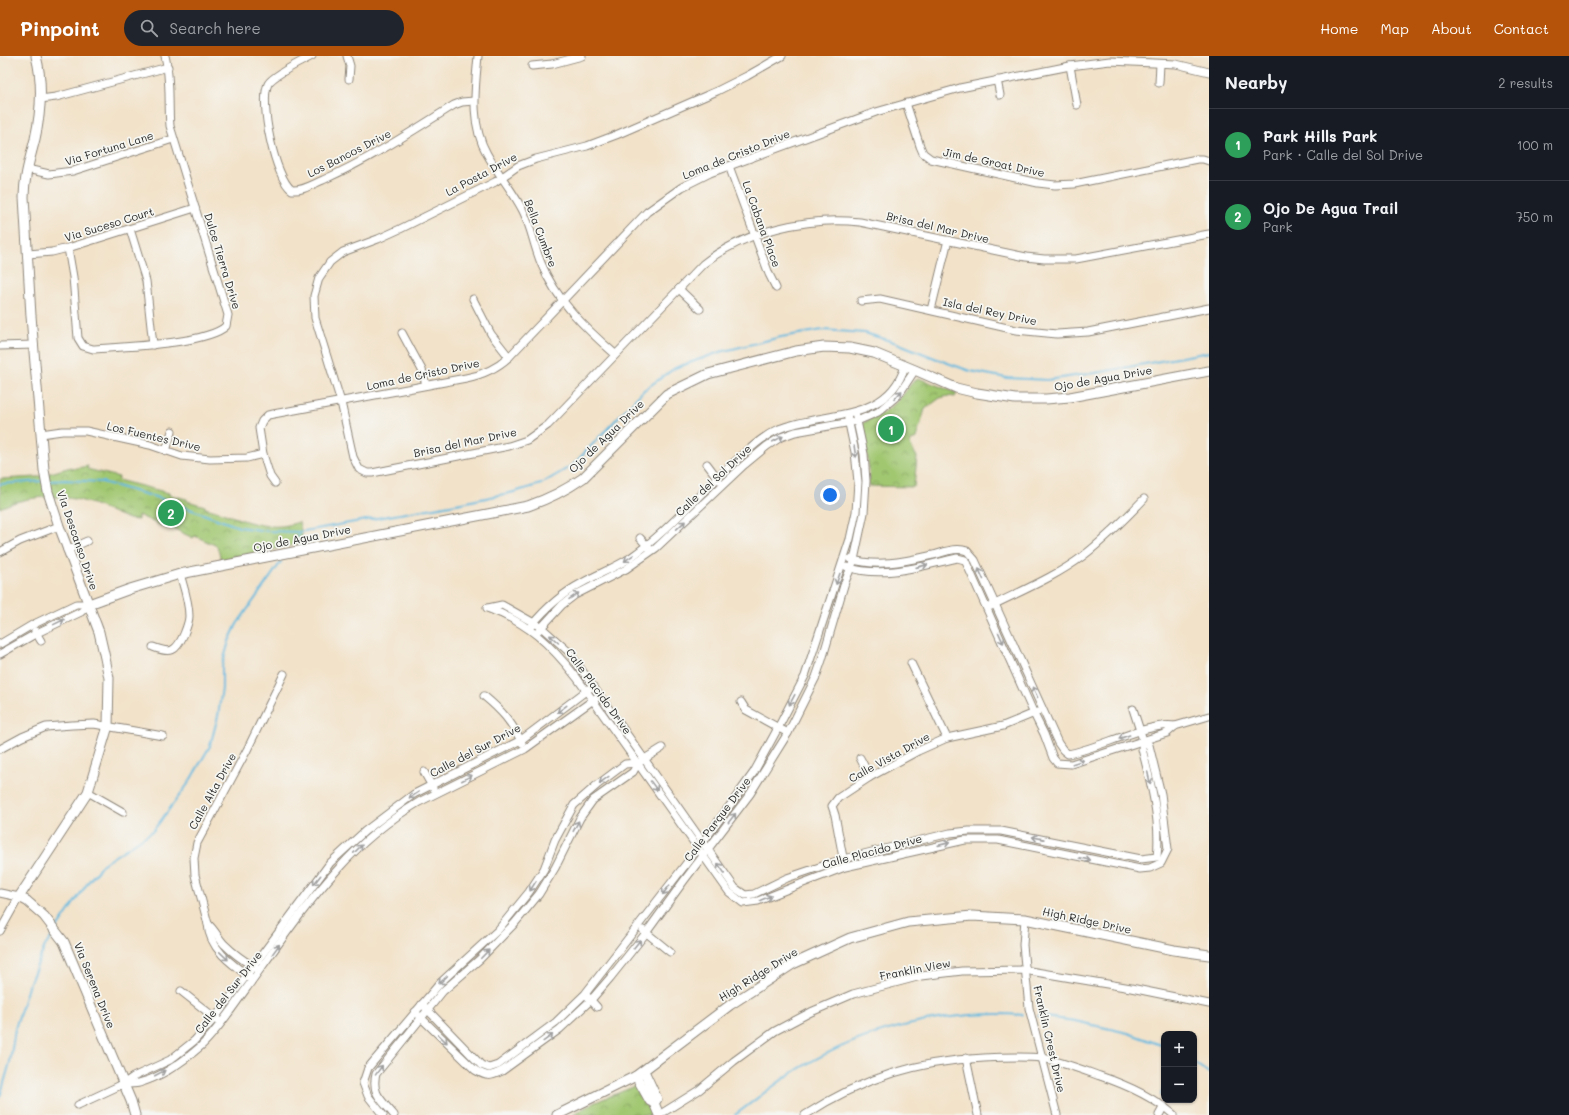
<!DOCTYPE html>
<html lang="en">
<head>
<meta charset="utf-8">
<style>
  body { margin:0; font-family:Mali,sans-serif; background:#20242c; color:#f1f3f6 }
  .controls { position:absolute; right:12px; bottom:12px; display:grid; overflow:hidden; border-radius:8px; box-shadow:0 1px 3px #0004 }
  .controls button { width:36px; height:36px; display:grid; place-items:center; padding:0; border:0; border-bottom:1px solid #363941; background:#171b24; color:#f1f3f6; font:20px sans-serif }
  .you { position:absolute; left:830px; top:439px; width:14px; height:14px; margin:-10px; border:3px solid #fff; border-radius:50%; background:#1a73e8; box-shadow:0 0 0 6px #1a73e833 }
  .badge { display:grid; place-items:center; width:26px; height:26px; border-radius:50%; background:#b45309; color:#fff; font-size:13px; font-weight:700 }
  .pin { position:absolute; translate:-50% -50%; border:2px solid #fff; box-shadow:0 1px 4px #0006 }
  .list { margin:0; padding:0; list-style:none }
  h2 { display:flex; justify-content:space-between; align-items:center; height:52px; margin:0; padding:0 16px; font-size:17px }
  h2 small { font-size:13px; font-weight:400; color:#9ea1a6 }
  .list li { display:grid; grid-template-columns:26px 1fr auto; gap:12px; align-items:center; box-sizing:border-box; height:72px; padding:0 16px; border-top:1px solid #363941 }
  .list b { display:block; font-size:15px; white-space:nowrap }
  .list p { margin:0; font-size:13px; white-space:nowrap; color:#9ea1a6 }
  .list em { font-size:13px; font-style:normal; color:#9ea1a6 }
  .icon { flex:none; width:22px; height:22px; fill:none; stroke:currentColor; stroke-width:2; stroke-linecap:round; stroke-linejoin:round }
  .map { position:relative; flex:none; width:1209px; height:1059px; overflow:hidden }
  header { display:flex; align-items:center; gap:24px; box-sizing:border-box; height:56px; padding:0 20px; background:#b45309; color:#fff }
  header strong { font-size:19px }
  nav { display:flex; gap:22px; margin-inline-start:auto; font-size:14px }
  .search { width:280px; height:36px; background:#20242c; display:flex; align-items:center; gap:10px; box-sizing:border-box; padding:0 14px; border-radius:22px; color:#9ea1a6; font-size:15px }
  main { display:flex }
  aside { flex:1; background:#171b24 }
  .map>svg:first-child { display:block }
</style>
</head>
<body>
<header>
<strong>Pinpoint</strong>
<div class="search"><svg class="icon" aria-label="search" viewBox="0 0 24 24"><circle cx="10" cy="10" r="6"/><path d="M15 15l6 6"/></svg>Search here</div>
<nav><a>Home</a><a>Map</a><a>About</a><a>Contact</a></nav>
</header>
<main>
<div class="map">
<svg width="1209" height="1059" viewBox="0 0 1209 1059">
  <defs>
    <pattern id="park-crowns" width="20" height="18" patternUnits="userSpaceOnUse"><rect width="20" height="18" fill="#a1c771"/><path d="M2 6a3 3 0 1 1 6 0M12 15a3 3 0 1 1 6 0" fill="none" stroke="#83a25d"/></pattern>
  </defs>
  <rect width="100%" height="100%" fill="#f6f6f2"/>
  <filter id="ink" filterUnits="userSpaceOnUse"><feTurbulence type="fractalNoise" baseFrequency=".025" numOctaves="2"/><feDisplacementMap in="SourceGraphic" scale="8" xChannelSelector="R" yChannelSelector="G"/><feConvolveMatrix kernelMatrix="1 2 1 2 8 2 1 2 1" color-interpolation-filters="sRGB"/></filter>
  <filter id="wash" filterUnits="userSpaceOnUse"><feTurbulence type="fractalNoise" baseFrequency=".012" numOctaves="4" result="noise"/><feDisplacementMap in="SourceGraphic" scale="16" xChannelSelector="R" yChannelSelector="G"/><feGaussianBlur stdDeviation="0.9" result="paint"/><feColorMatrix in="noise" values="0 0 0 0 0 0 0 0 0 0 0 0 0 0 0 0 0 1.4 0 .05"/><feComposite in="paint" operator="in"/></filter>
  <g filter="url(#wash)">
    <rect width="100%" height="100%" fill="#f2e2c9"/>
    <!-- park -->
    <g fill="url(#park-crowns)" stroke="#66794e">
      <path d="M 918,322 L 957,337 L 955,341 L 948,340 L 940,342 L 925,353 L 916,382 L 911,385 L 910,389 L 917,401 L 914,431 L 869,430 L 869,412 L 862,368 C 868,363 875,361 882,357 C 890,353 898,345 903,339 C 908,333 911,326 918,322 Z"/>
      <path d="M 88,410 L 87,413 L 119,421 L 118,424 L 169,437 L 169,439 L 187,443 L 187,445 L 205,450 L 205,452 C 227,457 249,469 271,470 C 281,471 289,469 299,466 L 304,487 L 221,504 L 217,490 L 195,480 L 193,482 L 162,467 L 162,470 L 138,459 L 138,464 L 129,463 C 113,457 96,448 79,444 C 53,438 24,441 0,452 L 0,423 L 37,421 L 71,411 L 72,413 Z"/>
      <polygon points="638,1029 644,1039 654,1059 573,1059 593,1047"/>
    </g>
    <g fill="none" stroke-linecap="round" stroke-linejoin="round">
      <!-- stream -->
      <g stroke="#63b9e0" stroke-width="2">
        <polyline points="49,425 65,424 102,426 159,442 239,471 267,475 299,476 467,446 514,436 541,428 573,409 644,334 675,312 720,296 781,281 823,274 865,277 897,287 942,305 970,315 1007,322 1048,324 1101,316 1209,296"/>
        <polyline points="0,428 43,425"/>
        <polyline points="298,481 300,476"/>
        <polyline points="57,872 89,825 103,808 153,775 188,728 210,690 218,660 222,632 222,610 229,585 237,568 281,506"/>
        <polyline points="1038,960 1075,965 1128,977 1164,990"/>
        <polyline points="1194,1007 1209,1017"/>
        <polyline points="1161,1038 1164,1032"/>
        <polyline points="0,1041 10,1006 15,973 28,931 45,890 54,878"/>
        <path d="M 735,1059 C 752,1046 769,1033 786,1021 C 852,976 944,953 1023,959"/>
      </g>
    </g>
  </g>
  <g filter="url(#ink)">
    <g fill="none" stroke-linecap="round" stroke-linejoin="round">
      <!-- minor casing -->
      <g stroke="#8e867a" stroke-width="9">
        <g id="minor">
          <path d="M 312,0 C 304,4 272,20 268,28 C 259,46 275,123 292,134 C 303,135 313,128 323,124 C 370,103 411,76 454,49 L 462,46 L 474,45"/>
          <polyline points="347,0 350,10 349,23"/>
          <path d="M 478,0 C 475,33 470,68 487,98 C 498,118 513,135 523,155 C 531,171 534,190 541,207 C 556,244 585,272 615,298"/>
          <path d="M 782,0 L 747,20 L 717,35 L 616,79 L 587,90 L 536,103 L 518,110 L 495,126 L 400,173 L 378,183 L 343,196 L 330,206 L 319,222 L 314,240 L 315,262 L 341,346 L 353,401 L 359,413 L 367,417 L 372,417 L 509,390 L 527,384 L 548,369 L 703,208 C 744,175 809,160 860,166 L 1026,201 L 1044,203 L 1076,203 L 1209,178"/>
          <polyline points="532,10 552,8 582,0"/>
          <polyline points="1070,10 1077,49"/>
          <polyline points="997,24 1000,39"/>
          <polyline points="1159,27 1160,8"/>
          <polyline points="40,43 56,41 168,11"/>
          <polyline points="906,47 920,90 923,97 931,103 1038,127 1055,129 1074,128 1197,103 1203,103 1209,105"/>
          <polyline points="729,110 769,218 776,232"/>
          <polyline points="27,113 49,118 73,115 173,83"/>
          <polyline points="130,173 146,225 153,289"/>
          <path d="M 68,192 L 73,221 L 78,282 L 83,290 L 93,293 C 121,291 208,288 226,270 L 228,259 L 170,70 C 168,46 171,23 165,0"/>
          <polyline points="28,198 52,196 68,192 195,152"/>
          <polyline points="679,233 700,253"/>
          <polyline points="473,243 491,278 509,301"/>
          <polyline points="861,245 880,243 1016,274 1057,278 1088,276 1209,252"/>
          <polyline points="931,254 948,184"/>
          <polyline points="402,277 422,314 426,329"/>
          <polyline points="0,290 34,289"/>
          <polyline points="41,378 62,375 86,375 150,389 182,400 210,403 247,402 263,398"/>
          <polyline points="166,395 172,375"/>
          <polyline points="707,408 719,424"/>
          <path d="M 275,427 L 270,420 L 263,398 L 259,372 L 262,365 L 268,359 L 466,322 C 482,319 496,313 509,301 L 647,156 L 682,131 L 710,117 L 876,56 L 960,32 L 1070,10 L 1110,5 L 1176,8 L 1209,16"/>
          <polyline points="640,482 649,492"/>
          <polyline points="67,494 87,485"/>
          <polyline points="0,496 20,485 59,470"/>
          <path d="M 850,503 C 878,512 906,505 933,499 C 945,496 956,491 967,495 L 975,504 L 1058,687 L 1063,694 L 1068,698 C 1097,693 1151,665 1175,670"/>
          <path d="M 847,511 C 883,523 922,510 957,502 L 965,504 L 1034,658 L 1044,678 L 1053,702 L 1057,707 L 1071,708 L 1167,677 L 1175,670 L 1209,660"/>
          <path d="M 991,550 C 1023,534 1055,521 1083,500 C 1105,483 1125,463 1144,443"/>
          <path d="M 487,552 C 528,566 551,589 577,622 L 729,836 L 743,847 L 758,845 L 803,827 L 845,811 L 965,784 L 998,784 L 1140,813 L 1150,812 L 1161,807 L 1168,793 L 1161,738 L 1149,689 L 1143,684 L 1133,653"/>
          <path d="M 488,552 L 502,549 L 541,571 L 569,596 L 735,832 L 745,839 L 754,838 L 787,822 L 843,803 L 950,777 L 969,775 L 1001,775 L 1141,803 L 1157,801 C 1161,765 1151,727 1142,693 L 1143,684"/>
          <path d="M 531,570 C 546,552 561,538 582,527 C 597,518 615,512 630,502 C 670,474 701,435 738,403 C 751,392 763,380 779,373 C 823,355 888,367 905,310"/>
          <polyline points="539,574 562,549 575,539 626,513 656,492 744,409 767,390 781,381 795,376 857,365 878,356 899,338 915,314"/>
          <polyline points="35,575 41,585"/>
          <polyline points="0,588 32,569 76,548 89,548"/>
          <path d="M 153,591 C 171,598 176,596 184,578 C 186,573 189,566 189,560 C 189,546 184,532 180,518"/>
          <polyline points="0,598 37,577 81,556 89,548"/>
          <polyline points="911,607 947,682"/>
          <path d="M 484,640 C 501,654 512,666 522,687"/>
          <polyline points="741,646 746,654 788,677"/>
          <polyline points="0,693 22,681 46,671 72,669 94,668 163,680"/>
          <polyline points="860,702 870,721"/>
          <polyline points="424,716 433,732"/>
          <polyline points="88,736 123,756"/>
          <polyline points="844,807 835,759 832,750 838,742 870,721 918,695 947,682 1003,670 1037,656"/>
          <polyline points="0,837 19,841 0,875"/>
          <polyline points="1025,863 1023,889 1029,952 1057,1059"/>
          <path d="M 208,868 C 215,874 218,882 224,888 C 234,898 244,905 256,912"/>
          <polyline points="643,874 670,896"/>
          <path d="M 250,921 C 231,908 209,892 208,868 L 195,819 L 194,802 L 197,787 L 247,694 L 284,618"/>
          <polyline points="181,935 219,965"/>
          <polyline points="588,941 597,951"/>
          <polyline points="422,948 481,1009 489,1012 498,1009 556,966 585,938 703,786 731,748 754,716 778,672 805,620 850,483 856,456 858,426 855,396 847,358"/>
          <path d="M 415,956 L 475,1014 C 487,1021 490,1021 502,1015 L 560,973 L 591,944 L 610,922 L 646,877 L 683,826 L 750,738 L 788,677 L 816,621 L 822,604 L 845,526 L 854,504 L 864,457 L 866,425 L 864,398 L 855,356"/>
          <polyline points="966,1002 978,1059"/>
          <path d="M 124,1028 C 128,1028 134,1028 139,1027 C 161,1021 184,1005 201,990 C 218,974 232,952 246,933 C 275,893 304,850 338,813 C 361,787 389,764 419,746 L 525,693 L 596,642"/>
          <polyline points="78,1049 123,1028 133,1021 170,1004 194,985 215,962 330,807 365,775 414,738 521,684 590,632"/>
          <polyline points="383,1059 368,1040 363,1027 368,1012 441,926 498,874 529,836 544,813 555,784 574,749 597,729 625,708 638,707 662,692"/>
          <path d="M 394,1059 C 382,1044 371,1038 376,1018 L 443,935 L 480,903 L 514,868 L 539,838 L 555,812 L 580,762 L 593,744 L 633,716 L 638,707"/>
          <polyline points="659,1059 699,1034 734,1005 775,975 811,956 853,938 921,920 962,915 1024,914 1131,932 1209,948"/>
          <path d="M 805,1059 C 862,1022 917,1005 984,1002 C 1003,1001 1023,1000 1042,1002 C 1059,1005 1083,1014 1100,1020 C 1127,1029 1152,1040 1174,1059"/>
          <polyline points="1159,1059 1164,1050"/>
        </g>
      </g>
      <!-- tertiary casing -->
      <g stroke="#8e867a" stroke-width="11">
        <g id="tertiary">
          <path d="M 36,0 C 43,27 41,56 35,83 C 30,103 24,121 24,141 L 31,260 L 44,414 L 48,436 L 59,470 L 99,576 L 105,602 L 109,622 L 108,670 L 88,736 L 19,841 L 27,845 L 44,860 L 64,886 L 131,1045 L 135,1059"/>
          <path d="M 89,548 L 130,533 L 180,518 L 528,450 C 548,443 566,434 583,422 L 667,338 L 708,318 L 796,295 L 824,291 L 850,292 L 874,297 L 915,314 L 956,332 L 977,337 L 1015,343 L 1046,343 L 1070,341 L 1209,315"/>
          <polyline points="644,1015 657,1043 654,1047"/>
          <polyline points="636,1020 650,1045 654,1047 659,1059"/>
          <polyline points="557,1059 636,1020 730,949 793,908 850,882 908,866 972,860 1025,863 1174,894 1209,899"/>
        </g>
      </g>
      <!-- minor -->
      <use href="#minor" stroke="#fff" stroke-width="7"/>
      <!-- tertiary -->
      <use href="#tertiary" stroke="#fff" stroke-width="9"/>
    </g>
    <!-- one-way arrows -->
    <defs><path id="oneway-shaft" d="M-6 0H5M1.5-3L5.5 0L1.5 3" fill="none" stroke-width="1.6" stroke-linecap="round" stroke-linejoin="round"/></defs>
    <g stroke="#a0a0a0">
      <use href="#oneway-shaft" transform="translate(898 339) rotate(-48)"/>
      <use href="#oneway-shaft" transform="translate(778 383) rotate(-28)"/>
      <use href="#oneway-shaft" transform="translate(855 396) rotate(82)"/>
      <use href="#oneway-shaft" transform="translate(681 469) rotate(-43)"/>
      <use href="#oneway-shaft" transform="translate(629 502) rotate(145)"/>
      <use href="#oneway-shaft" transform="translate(922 510) rotate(-13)"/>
      <use href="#oneway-shaft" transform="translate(981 518) rotate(-114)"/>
      <use href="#oneway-shaft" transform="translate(838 523) rotate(109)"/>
      <use href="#oneway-shaft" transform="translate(574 540) rotate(-34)"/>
      <use href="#oneway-shaft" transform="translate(59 566) rotate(-26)"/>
      <use href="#oneway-shaft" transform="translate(1001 582) rotate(66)"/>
      <use href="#oneway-shaft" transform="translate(554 583) rotate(-138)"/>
      <use href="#oneway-shaft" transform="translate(1035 636) rotate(-115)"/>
      <use href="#oneway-shaft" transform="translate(792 644) rotate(118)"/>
      <use href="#oneway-shaft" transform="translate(562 653) rotate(143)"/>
      <use href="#oneway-shaft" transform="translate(1124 681) rotate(161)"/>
      <use href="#oneway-shaft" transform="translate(1078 706) rotate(-18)"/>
      <use href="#oneway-shaft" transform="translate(467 722) rotate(-27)"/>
      <use href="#oneway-shaft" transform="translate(1149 722) rotate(77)"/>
      <use href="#oneway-shaft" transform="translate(604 724) rotate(144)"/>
      <use href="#oneway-shaft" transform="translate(654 730) rotate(54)"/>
      <use href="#oneway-shaft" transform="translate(414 739) rotate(147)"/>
      <use href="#oneway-shaft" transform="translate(732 762) rotate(-52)"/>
      <use href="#oneway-shaft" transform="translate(576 770) rotate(-62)"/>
      <use href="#oneway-shaft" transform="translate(1038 782) rotate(-169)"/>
      <use href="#oneway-shaft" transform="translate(944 788) rotate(-13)"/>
      <use href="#oneway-shaft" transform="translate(358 793) rotate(-44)"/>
      <use href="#oneway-shaft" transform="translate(1085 803) rotate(11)"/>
      <use href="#oneway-shaft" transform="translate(721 812) rotate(-125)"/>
      <use href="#oneway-shaft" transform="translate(317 824) rotate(128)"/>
      <use href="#oneway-shaft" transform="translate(533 830) rotate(122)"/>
      <use href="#oneway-shaft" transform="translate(666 834) rotate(127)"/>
      <use href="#oneway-shaft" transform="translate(766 842) rotate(-23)"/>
      <use href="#oneway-shaft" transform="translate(637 888) rotate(-51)"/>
      <use href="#oneway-shaft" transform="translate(276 893) rotate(-54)"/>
      <use href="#oneway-shaft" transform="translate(485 898) rotate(-46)"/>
      <use href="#oneway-shaft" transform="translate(224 900) rotate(44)"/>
      <use href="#oneway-shaft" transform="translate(443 924) rotate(136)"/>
      <use href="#oneway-shaft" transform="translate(548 982) rotate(-36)"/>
      <use href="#oneway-shaft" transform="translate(443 983) rotate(44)"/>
      <use href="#oneway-shaft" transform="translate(379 1014) rotate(-54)"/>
      <use href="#oneway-shaft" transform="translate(160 1017) rotate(-28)"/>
    </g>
  </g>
  <g text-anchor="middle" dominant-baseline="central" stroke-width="3.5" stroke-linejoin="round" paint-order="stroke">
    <!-- street labels -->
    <g font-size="11" fill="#2b2b2b" stroke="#f6f6f2">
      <text transform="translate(109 92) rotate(-17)">Via Fortuna Lane</text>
      <text transform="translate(349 97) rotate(-27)">Los Bancos Drive</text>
      <text transform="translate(736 98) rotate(-22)">Loma de Cristo Drive</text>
      <text transform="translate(994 106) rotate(12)">Jim de Groat Drive</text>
      <text transform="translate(481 118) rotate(-28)">La Posta Drive</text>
      <text transform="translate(109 168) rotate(-17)">Via Suceso Court</text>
      <text transform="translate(762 168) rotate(70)">La Cabana Place</text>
      <text transform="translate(938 171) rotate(13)">Brisa del Mar Drive</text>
      <text transform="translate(541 177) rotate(69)">Bella Cumbre</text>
      <text transform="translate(223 205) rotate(73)">Dulce Tierra Drive</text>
      <text transform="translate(990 255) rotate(12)">Isla del Rey Drive</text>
      <text transform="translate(423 318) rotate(-12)">Loma de Cristo Drive</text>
      <text transform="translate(1103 322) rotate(-10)">Ojo de Agua Drive</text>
      <text transform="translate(154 380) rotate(13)">Los Fuentes Drive</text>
      <text transform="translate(606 380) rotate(-44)">Ojo de Agua Drive</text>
      <text transform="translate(465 386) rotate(-12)">Brisa del Mar Drive</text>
      <text transform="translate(713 424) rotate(-43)">Calle del Sol Drive</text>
      <text transform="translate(302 482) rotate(-11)">Ojo de Agua Drive</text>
      <text transform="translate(78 484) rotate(71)">Via Descanso Drive</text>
      <text transform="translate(599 635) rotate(54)">Calle Placido Drive</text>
      <text transform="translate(475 694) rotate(-28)">Calle del Sur Drive</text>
      <text transform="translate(889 701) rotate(-29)">Calle Vista Drive</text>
      <text transform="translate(212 735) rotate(-61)">Calle Alta Drive</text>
      <text transform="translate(717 763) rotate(-53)">Calle Parque Drive</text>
      <text transform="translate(872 795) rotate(-15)">Calle Placido Drive</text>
      <text transform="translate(1087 864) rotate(12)">High Ridge Drive</text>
      <text transform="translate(915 913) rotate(-11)">Franklin View</text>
      <text transform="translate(758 918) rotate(-32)">High Ridge Drive</text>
      <text transform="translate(95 929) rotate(68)">Via Serena Drive</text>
      <text transform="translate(228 936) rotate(-52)">Calle del Sur Drive</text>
      <text transform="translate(1050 983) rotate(77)">Franklin Crest Drive</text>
    </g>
  </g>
</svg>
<div class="controls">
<button>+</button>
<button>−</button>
</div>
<div class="you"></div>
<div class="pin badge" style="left:891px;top:373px;background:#2e9e5b">1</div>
<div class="pin badge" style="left:171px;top:457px;background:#2e9e5b">2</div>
</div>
<aside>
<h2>Nearby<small>2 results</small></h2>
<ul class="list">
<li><span class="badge" style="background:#2e9e5b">1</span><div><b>Park Hills Park</b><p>Park · Calle del Sol Drive</p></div><em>100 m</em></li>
<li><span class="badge" style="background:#2e9e5b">2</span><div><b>Ojo De Agua Trail</b><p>Park</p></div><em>750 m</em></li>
</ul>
</aside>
</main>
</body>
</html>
